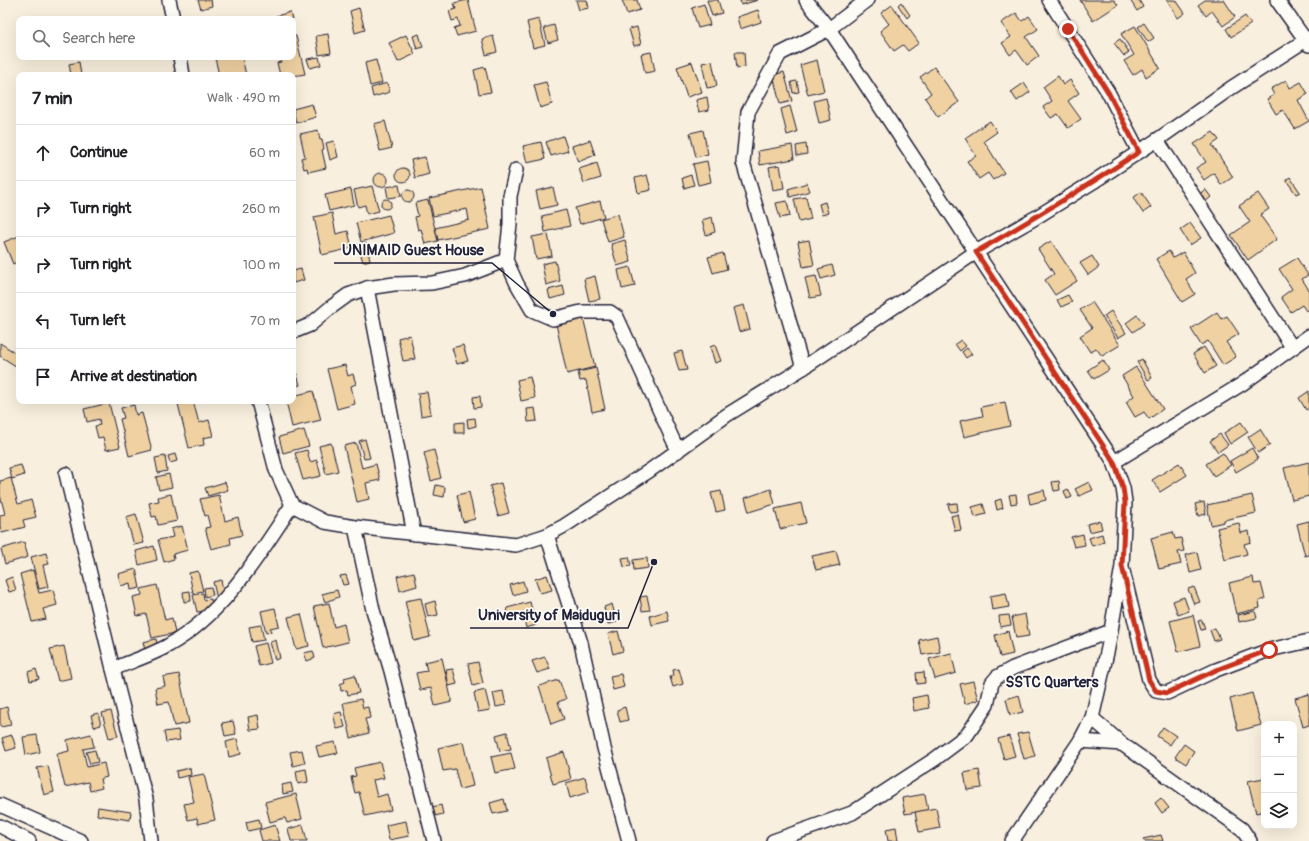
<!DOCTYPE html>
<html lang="en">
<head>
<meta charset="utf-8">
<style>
  body { margin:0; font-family:Pangolin,sans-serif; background:#f6f6f6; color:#202124 }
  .controls { position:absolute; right:12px; bottom:12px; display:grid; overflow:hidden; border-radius:8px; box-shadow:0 4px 16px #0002 }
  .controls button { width:36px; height:36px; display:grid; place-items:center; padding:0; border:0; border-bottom:1px solid #e0e0e0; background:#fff; color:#202124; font:20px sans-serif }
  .stop { position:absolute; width:12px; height:12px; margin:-9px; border:3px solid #c8321e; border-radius:50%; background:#fff }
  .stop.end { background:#c8321e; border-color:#fff; box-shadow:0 1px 4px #0008 }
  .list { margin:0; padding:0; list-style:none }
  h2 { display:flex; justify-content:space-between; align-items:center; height:52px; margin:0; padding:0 16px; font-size:17px }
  h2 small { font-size:13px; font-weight:400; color:#757577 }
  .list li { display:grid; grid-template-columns:26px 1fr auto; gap:12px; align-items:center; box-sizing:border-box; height:56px; padding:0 16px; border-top:1px solid #e0e0e0 }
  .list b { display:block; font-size:15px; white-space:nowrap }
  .list em { font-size:13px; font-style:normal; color:#757577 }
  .icon { flex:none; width:22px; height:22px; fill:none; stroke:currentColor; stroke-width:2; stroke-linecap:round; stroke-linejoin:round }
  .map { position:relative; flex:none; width:1309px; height:841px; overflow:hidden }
  .search { position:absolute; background:#fff; box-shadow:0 4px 16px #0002; left:16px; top:16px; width:280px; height:44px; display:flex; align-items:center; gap:10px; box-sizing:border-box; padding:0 14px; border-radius:8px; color:#757577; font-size:15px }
  .panel { position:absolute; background:#fff; box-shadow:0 4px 16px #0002; left:16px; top:72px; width:280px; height:332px; border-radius:8px }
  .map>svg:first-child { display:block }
</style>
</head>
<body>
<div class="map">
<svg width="1309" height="841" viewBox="0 0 1309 841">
  <rect width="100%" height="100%" fill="#f9efde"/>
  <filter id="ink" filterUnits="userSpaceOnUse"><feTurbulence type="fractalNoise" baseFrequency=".025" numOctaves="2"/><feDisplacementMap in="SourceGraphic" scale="8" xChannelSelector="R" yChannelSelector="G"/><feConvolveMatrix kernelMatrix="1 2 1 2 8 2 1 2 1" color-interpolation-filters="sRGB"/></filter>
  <g filter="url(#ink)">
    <!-- building -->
    <g fill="#efd1a2" stroke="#22223b">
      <polygon points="198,0 211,0 212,6 201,9"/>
      <polygon points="468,0 476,31 457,36 454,28 460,26 458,19 452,21 449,11 456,9 454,3"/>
      <polygon points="576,0 587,0 589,8 579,10"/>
      <polygon points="622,0 637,0 640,10 627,14"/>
      <polygon points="707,0 718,0 722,13 712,16"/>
      <polygon points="740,0 758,0 741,5"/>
      <polygon points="1080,0 1114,0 1118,5 1093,21"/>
      <polygon points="1130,0 1139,0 1143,7 1137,11"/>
      <polygon points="1167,0 1176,0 1185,13 1178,18"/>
      <polygon points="1205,0 1224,0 1235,17 1223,26 1212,11 1206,16 1198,5"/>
      <polygon points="901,2 910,15 907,18 898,5"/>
      <polygon points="704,4 710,25 698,28 692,8"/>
      <polygon points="892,5 919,43 908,51 903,45 894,51 880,31 889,24 881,13"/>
      <polygon points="359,8 365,30 355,33 350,11"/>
      <polygon points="758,10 761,22 740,29 737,17"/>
      <polygon points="290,12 292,19 274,19 273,17"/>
      <polygon points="1016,13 1022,21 1029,16 1038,29 1026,37 1039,56 1027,65 1016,50 1010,55 1002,43 1011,37 1001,23"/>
      <polygon points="1245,16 1251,24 1231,37 1226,29"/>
      <polygon points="539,19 545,45 533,48 527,22"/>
      <polygon points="1144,23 1154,38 1148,42 1138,27"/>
      <polygon points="554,25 558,40 548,43 544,28"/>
      <polygon points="1135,26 1160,68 1146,77 1142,69 1133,75 1124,61 1134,55 1121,34"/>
      <polygon points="637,27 641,44 634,46 629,29"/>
      <polygon points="328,34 331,53 319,55 316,36"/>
      <polygon points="419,34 423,47 417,49 413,36"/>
      <polygon points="406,35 415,54 398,62 389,43"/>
      <polygon points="293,36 296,36 305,74 293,76 293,75 280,75 277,63 281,62 280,57 293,57"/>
      <polygon points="493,36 497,52 486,55 482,39"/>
      <polygon points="1120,39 1129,52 1124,56 1114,43"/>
      <polygon points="651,52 655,71 645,73 641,54"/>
      <polygon points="735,52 744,52 745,67 737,68"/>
      <polygon points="218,57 242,57 246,75 229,75 229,73 219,75 215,58"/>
      <polygon points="319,57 321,65 310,68 307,59"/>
      <polygon points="376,60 382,83 370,86 365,63"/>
      <polygon points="817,60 824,91 808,95 800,65"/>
      <polygon points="712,61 717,86 707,88 702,63"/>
      <polygon points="79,62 81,75 71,75 69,64"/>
      <polygon points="692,62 702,92 687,97 677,67"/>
      <polygon points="485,67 491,92 479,94 474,70"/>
      <polygon points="934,67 959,102 938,117 925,98 931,93 920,77"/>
      <polygon points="784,72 792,101 780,104 773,75"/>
      <polygon points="1058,76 1063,85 1070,80 1079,93 1068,101 1081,119 1068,128 1058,114 1051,118 1043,107 1052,101 1043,87"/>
      <polygon points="1286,80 1290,88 1301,82 1308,94 1298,100 1309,121 1295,129 1283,110 1276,114 1267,99 1274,95 1271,89"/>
      <polygon points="797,81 799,92 793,93 791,82"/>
      <polygon points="546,82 552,104 540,108 534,85"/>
      <polygon points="387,83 390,92 373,97 371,88"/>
      <polygon points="1024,83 1030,92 1017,101 1011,92"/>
      <polygon points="707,97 709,110 699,112 696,100"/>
      <polygon points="826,98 831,120 819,123 814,101"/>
      <polygon points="312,104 316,117 296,123 293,109"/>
      <polygon points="790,106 797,132 787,135 781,109"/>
      <polygon points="385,121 392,148 380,151 374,124"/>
      <polygon points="990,121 997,132 984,141 1004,173 993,180 988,173 979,179 967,161 976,156 965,138"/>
      <polygon points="318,130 320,140 322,140 324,149 322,150 326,168 308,172 307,168 304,169 301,158 305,157 300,134"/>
      <polygon points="703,130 708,154 696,157 690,133"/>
      <polygon points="1213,132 1219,140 1212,145 1233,177 1221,185 1214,173 1204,180 1196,168 1206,162 1194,144"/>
      <polygon points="563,136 568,151 551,156 546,142"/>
      <polygon points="590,140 595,155 578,162 572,146"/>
      <polygon points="334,141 338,157 330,160 326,143"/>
      <polygon points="541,142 545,159 527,163 523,146"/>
      <polygon points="806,144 807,154 797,156 796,146"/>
      <polygon points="792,145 794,159 760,165 758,151"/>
      <polygon points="425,157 429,174 415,178 411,160"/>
      <polygon points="707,161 711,182 698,185 693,164"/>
      <polygon points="597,163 601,178 584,183 579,169"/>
      <polygon points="780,165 784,188 773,190 769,167"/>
      <circle cx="403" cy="175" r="7"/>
      <circle cx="381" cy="180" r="7"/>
      <polygon points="647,175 651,190 638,193 635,178"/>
      <polygon points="691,175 694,185 684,188 682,178"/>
      <polygon points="1290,177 1300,192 1296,194 1286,180"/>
      <polygon points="807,183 810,191 790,197 788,189"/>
      <polygon points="399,185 401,196 388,198 386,187"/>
      <polygon points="372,186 379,211 367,214 365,205 358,207 354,190"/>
      <polygon points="481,187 490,229 438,240 435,228 469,220 467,209 433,216 429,198"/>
      <polygon points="553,187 557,205 540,209 536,191"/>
      <polygon points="351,189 354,205 329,211 325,195"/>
      <polygon points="1205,189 1211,197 1205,202 1199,195"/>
      <circle cx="408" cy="196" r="6"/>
      <polygon points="1141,192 1151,207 1143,213 1133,198"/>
      <polygon points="1258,193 1269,209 1260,215 1277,239 1248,260 1231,235 1250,222 1239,206"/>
      <polygon points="806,197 811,219 799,222 794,199"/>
      <circle cx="386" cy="204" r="5"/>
      <polygon points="428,200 438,241 425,244 421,229 418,230 415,217 418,216 415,203"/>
      <polygon points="600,201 604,217 580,224 575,208"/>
      <polygon points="787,201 790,216 780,218 776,203"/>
      <polygon points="825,202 828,213 822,215 819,204"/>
      <polygon points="566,210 570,226 545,232 542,216"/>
      <polygon points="332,213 336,234 348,231 352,248 322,255 314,217"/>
      <polygon points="618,214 624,237 608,242 601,219"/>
      <polygon points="389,215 394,233 361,242 356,223"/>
      <polygon points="712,217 715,232 706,235 702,220"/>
      <polygon points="1190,223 1201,238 1190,245 1180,230"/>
      <polygon points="548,234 552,256 536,259 532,237"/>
      <polygon points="19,236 19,261 13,264 4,242"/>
      <polygon points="625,240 631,262 617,266 611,244"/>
      <polygon points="809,240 814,265 803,267 798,242"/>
      <polygon points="1051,241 1077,281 1055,295 1045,280 1054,274 1038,249"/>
      <polygon points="366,243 370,260 363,262 358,245"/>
      <polygon points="1169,251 1173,258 1183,252 1195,273 1186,279 1195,294 1182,302 1156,259"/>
      <polygon points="723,253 727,269 713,273 708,257"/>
      <polygon points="1092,256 1099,267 1088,275 1080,263"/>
      <polygon points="1297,258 1308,275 1302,279 1309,290 1309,310 1306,311 1302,305 1291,312 1281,297 1292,289 1279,269"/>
      <polygon points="555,261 560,281 546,285 542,264"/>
      <polygon points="832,265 835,275 821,279 818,269"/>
      <polygon points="630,267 635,286 622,289 618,270"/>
      <polygon points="301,269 304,280 293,283 293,271"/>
      <polygon points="595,276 600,299 589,301 584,279"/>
      <polygon points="816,276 821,296 810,298 805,278"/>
      <polygon points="563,286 565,295 550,299 548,290"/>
      <polygon points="1068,295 1072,302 1061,307 1057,300"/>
      <polygon points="1092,302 1120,345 1102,356 1096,348 1090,352 1080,336 1092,328 1080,310"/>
      <polygon points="744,305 750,329 739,332 733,308"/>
      <polygon points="1111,311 1126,333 1118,338 1104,316"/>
      <polygon points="1217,312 1221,319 1227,316 1239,334 1226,342 1236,357 1223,365 1208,341 1201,345 1191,329"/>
      <polygon points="1137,315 1144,324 1133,332 1126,323"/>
      <polygon points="583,317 595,367 567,374 556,324"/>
      <polygon points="410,335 415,359 403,361 398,338"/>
      <polygon points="961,340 966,346 960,351 955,344"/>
      <polygon points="0,343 19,355 19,368 0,356"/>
      <polygon points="463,345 468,361 457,364 452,348"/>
      <polygon points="715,345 721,361 715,363 710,347"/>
      <polygon points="1204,347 1216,366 1205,373 1193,354"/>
      <polygon points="967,348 972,354 966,358 962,352"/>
      <polygon points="682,351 687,370 679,371 674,353"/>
      <polygon points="1142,359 1152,378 1148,380 1137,362"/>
      <polygon points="1103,360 1109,370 1094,379 1088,370"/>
      <polygon points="345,365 348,376 353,374 356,384 351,386 355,404 337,409 327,369"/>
      <polygon points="1136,367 1163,409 1149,419 1144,412 1135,417 1126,402 1134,396 1122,376"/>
      <polygon points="596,368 605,409 592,412 586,380 580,381 578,372"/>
      <polygon points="297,374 300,385 295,386 293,375"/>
      <polygon points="530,377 535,398 521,401 517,380"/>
      <polygon points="313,391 321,420 292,427 286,401 293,401 293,396"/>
      <polygon points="1309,391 1309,408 1306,410 1299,398"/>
      <polygon points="427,392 431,414 421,416 418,393"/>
      <polygon points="480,396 481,407 474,408 473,397"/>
      <polygon points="191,401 193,401 199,423 209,420 213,436 203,438 204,445 189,448 178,404"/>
      <polygon points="1005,402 1010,426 964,437 960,421 983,416 981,407"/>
      <polygon points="109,403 120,447 106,450 103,437 98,438 95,426 100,425 99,419 87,422 84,409"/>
      <polygon points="134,405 136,415 142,413 152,450 129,456 120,419 124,418 121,408"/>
      <polygon points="535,408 537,421 528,422 527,409"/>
      <polygon points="475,418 476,426 468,428 467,419"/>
      <polygon points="464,422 464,433 455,433 455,423"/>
      <polygon points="1241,422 1248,432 1230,444 1224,433"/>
      <polygon points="1260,429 1270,445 1258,453 1248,437"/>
      <polygon points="304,430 309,446 283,453 279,437"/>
      <polygon points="1220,434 1228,445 1218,452 1210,441"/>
      <polygon points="365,439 370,458 364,459 359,441"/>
      <polygon points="331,443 338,471 326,474 319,446"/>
      <polygon points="356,443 362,468 376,464 380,480 366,483 369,499 357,502 344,446"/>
      <polygon points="1252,448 1258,459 1236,472 1230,461"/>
      <polygon points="307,450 310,462 317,460 321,476 303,480 295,453"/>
      <polygon points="434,450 441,478 431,481 424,453"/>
      <polygon points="1223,453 1231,465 1214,476 1206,464"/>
      <polygon points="175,454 177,461 170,463 168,456"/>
      <polygon points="165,456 167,471 158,473 155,458"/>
      <polygon points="1309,462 1309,496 1292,500 1284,468"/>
      <polygon points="1179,463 1187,475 1160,492 1152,480"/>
      <polygon points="21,465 24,475 12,479 9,468"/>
      <polygon points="169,474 172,487 159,490 156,477"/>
      <polygon points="11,478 18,504 31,500 36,517 23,520 25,527 2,533 0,526 0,515 5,514 0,495 0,481"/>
      <polygon points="1059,481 1060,490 1054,491 1052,482"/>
      <polygon points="225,482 228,490 208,496 205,488"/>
      <polygon points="1089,482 1093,490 1079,496 1075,489"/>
      <polygon points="501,483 509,513 498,516 490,486"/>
      <polygon points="436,485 445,487 444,497 434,495"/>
      <polygon points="771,489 775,504 749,512 745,498"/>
      <polygon points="1068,489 1072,497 1067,499 1064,491"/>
      <polygon points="1044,490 1046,500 1030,504 1028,494"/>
      <polygon points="721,491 725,510 716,512 711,493"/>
      <polygon points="469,492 475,519 463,522 457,495"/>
      <polygon points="171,494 177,521 158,525 156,516 152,517 149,503 159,501 158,497"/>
      <polygon points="1016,494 1017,503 1011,504 1009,495"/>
      <polygon points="219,495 225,521 238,517 242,535 230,538 231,544 211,549 205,528 210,527 207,515 205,516 200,499"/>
      <polygon points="1252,495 1256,513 1224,520 1224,522 1211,525 1207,505"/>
      <polygon points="1001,499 1003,508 997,510 995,501"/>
      <polygon points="1204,502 1206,514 1198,516 1195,504"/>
      <polygon points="801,503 806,523 780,529 775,509"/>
      <polygon points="957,503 958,511 950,512 948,504"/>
      <polygon points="983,504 986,514 975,517 972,507"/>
      <polygon points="136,514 144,543 134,545 126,517"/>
      <polygon points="958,514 961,530 955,531 951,516"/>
      <polygon points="1100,521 1102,529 1089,532 1087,524"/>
      <polygon points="1309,521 1309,555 1305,556 1297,524"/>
      <polygon points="1239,523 1241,533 1249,531 1251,542 1244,544 1247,554 1225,560 1217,528"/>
      <polygon points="182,526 188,550 173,554 174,559 164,562 158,540 173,537 171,529"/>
      <polygon points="1173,532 1175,539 1181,538 1184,551 1178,552 1181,564 1159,569 1151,538"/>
      <polygon points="1083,534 1085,545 1074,547 1071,537"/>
      <polygon points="1102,534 1104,542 1092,546 1089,538"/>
      <polygon points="24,542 28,557 5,564 1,549"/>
      <polygon points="154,546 157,560 139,565 136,551"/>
      <polygon points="836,551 840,565 816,570 812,556"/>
      <polygon points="1197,552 1201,570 1190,573 1186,555"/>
      <polygon points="46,553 49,564 43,565 48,587 39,589 31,557"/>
      <polygon points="629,557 631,566 624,567 622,558"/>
      <polygon points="647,558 648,568 634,570 633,560"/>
      <polygon points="136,569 140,588 131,590 130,583 121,586 118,574"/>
      <polygon points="33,570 39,593 53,590 57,605 43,609 46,619 32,622 20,574"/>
      <polygon points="198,571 203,591 193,593 189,573"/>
      <polygon points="414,572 417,586 400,591 397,576"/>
      <polygon points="346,575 349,584 343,585 340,576"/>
      <polygon points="547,575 552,590 540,593 535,579"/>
      <polygon points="12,577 16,590 9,592 5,580"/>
      <polygon points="1253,577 1254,584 1261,583 1265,599 1259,601 1260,608 1236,614 1229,583"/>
      <polygon points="221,580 224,597 217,599 213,582"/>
      <polygon points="523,581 526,591 513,595 510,585"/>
      <polygon points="157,585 165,620 172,618 175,633 152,638 146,614 137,616 133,597 142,595 141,589"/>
      <polygon points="211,587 213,595 205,597 204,588"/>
      <polygon points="1194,587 1200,602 1194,604 1188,589"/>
      <polygon points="337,590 339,597 325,602 322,594"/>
      <polygon points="190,591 191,601 184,602 183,592"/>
      <polygon points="203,593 204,600 211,599 213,610 197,612 193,595"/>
      <polygon points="1006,593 1009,607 992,610 990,596"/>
      <polygon points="647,596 650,610 642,611 640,597"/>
      <polygon points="1184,597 1189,611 1178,615 1173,601"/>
      <polygon points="421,598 430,637 414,641 405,601"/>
      <polygon points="435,601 438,615 428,617 425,604"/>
      <polygon points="530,602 536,625 526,628 523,615 509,619 507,608"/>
      <polygon points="329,603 334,627 344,624 348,642 323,648 314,606"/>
      <polygon points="612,604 617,622 608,624 604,607"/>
      <polygon points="275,608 279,626 270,628 271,632 266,633 261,611"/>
      <polygon points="667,611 669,621 652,625 650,616"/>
      <polygon points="1255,611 1257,618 1239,622 1238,615"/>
      <polygon points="301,614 309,646 296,649 288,617"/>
      <polygon points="1025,614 1029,636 1016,638 1012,617"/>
      <polygon points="1009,615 1011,625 1000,627 999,616"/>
      <polygon points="1193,615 1200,646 1178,652 1170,621"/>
      <polygon points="1202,620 1205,629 1201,630 1198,621"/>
      <polygon points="261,625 264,640 252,642 249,627"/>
      <polygon points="1215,628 1220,639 1214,641 1210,630"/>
      <polygon points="618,631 623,651 613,654 608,634"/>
      <polygon points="1008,631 1013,654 1000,657 995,635"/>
      <polygon points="937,636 940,652 922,655 919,640"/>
      <polygon points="156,639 158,647 145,650 143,642"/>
      <polygon points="276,640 280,658 275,660 270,642"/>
      <polygon points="266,643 271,663 259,666 254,646"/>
      <polygon points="64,646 71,678 58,681 50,649"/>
      <polygon points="313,651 315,658 307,661 304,653"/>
      <polygon points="951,653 956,673 935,679 929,659"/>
      <polygon points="545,657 550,669 537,673 532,661"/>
      <polygon points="442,658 452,702 435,706 431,688 420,690 416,673 427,671 425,662"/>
      <polygon points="478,662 483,683 473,686 468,664"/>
      <polygon points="36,669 39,679 30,681 28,672"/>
      <polygon points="453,669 457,684 449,686 446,670"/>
      <polygon points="679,669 683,684 673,687 670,677 674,676 673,670"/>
      <polygon points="924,672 925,683 917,684 916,673"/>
      <polygon points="179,674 189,723 174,726 169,702 158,704 155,688 165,686 163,677"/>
      <polygon points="621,674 624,687 613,690 610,676"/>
      <polygon points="355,675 359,693 348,695 347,690 341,691 340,684 345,682 344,678"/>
      <polygon points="559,680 566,699 558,702 564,719 551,724 539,686"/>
      <polygon points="973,681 978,700 965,704 960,684"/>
      <polygon points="485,690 490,710 478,712 474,693"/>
      <polygon points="503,691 506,705 496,707 493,693"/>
      <polygon points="1252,693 1261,725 1238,731 1230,699"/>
      <polygon points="1309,694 1309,725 1303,727 1295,698"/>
      <polygon points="927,695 929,708 914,711 912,698"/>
      <polygon points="1019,695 1023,712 1010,715 1006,699"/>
      <polygon points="361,699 363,708 368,707 370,718 365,719 369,733 351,738 343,703"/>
      <polygon points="7,707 11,725 0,727 0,709"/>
      <polygon points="625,707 628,720 620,722 617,710"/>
      <polygon points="111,711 118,736 109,738 102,713"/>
      <polygon points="341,712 345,727 337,729 333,714"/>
      <polygon points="98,713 101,725 94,727 91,715"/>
      <polygon points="258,715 260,729 250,730 248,717"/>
      <polygon points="233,721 236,734 225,736 222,723"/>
      <polygon points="1163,727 1176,736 1170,745 1157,736"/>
      <polygon points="178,730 180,740 166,742 164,732"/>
      <polygon points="507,732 511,749 500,751 496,735"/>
      <polygon points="1028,732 1035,756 1024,759 1017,734"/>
      <polygon points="91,734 94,747 83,749 87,767 104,763 107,777 100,779 102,788 90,791 88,782 65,787 57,754 69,751 67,740"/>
      <polygon points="12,735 16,748 6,751 2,738"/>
      <polygon points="37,735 40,752 26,755 23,737"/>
      <polygon points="1009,736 1015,756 1004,759 998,739"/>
      <polygon points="237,739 241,754 229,757 226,742"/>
      <polygon points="335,742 338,753 319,757 316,746"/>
      <polygon points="463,742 473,786 460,789 455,769 443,771 438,748"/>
      <polygon points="1184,744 1194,751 1186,764 1175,757"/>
      <polygon points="95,750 98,762 90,764 86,752"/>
      <polygon points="302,750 305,763 293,766 290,752"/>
      <polygon points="564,752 571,779 553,784 546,758"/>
      <polygon points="511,753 515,769 495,773 491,757"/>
      <polygon points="380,762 384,778 373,780 377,797 387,794 391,810 365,816 359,792 355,793 351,777 356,776 354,768"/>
      <polygon points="48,766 54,792 44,795 37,768"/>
      <polygon points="190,768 191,775 177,778 176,771"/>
      <polygon points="306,769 308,782 298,784 296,771"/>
      <polygon points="979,770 982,788 967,790 964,773"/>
      <polygon points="204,774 215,820 198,824 197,818 188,820 184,804 194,802 188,777"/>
      <polygon points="585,777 589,792 570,798 566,783"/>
      <polygon points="1264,778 1264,811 1256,813 1248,781"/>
      <polygon points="291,783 293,792 283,794 282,785"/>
      <polygon points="296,794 302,819 287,823 285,818 270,822 265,802"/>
      <polygon points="925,794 928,810 905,814 902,798"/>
      <polygon points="1161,798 1169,808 1162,813 1155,803"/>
      <polygon points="504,799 507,811 493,814 490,803"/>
      <polygon points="441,805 443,814 435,816 432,807"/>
      <polygon points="98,807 131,812 130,820 97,815"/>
      <polygon points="936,808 940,828 919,832 915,812"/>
      <polygon points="259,819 261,828 248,831 246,822"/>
      <polygon points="406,821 409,836 389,840 386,825"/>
      <polygon points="275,825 280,841 262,841 259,830"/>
      <polygon points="303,825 307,841 291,841 288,829"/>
      <polygon points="896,827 898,841 888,841 886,829"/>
      <polygon points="1161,835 1163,841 1144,841 1143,839"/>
    </g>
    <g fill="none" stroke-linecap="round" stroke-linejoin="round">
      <!-- minor casing -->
      <g stroke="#22223b" stroke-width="16">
        <g id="minor">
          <polyline points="169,0 173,19"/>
          <polyline points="806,0 829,29 1109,454 1114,462 1123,488 1125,502 1122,566 1108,648 1092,718 1080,741 1012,841"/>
          <polyline points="1049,0 1108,92 1139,152"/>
          <polyline points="1277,0 1309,45"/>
          <polyline points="180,57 183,75"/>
          <polyline points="1157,140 1292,347"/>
          <polyline points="506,260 517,284 532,310 553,319 581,312 610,312 617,317 678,451"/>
          <polyline points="367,288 414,534"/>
          <polyline points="293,332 310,325 330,308 348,295 367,288 394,284 432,283 465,276 506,260 510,224 510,196 516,170"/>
          <polyline points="803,368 743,162 748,112 780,54 829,29 867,0"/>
          <polyline points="258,401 276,470 292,505 325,522 355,527 516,545 547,535 564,526 649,471 727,415 803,368 976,252 1035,218 1093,182 1157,140 1231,88 1309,38"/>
          <polyline points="1114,462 1242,384 1309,336"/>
          <polyline points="66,474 113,669 146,799 151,841"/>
          <polyline points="355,527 373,610 391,671 434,841"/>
          <polyline points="547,535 581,643 604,748 629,841"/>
          <polyline points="1123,571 1149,680 1156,691 1167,693 1216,670 1269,650 1309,641"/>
          <path d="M 113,669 C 132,661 152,655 169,645 C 223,615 259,555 292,505"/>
          <polyline points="1092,718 1122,744 1242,829 1250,841"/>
          <polyline points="1080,741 1122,744"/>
          <polyline points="0,805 81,841"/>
          <polyline points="0,826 29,841"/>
          <polyline points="773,841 852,813 935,759 967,735 987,705 992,683 997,677 1013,668 1111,631"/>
        </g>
      </g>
      <!-- minor -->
      <use href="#minor" stroke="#fdfcf7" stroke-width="13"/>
    </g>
  </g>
  <g fill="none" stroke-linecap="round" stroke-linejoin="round" filter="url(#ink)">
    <!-- route -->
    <path stroke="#c8321e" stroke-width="5" d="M 1068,29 L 1108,92 L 1139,152 C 1086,187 1031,220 976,252 L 1114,462 L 1123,488 L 1125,502 L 1122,566 L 1149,680 L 1156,691 L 1167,693 L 1216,670 L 1269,650"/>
  </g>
  <g text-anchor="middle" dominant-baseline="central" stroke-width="3.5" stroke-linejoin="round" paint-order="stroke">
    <!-- neighbourhood labels -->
    <g font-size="15" font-weight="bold" fill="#22223b" stroke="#fdfcf7">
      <text x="1052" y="682">SSTC Quarters</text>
    </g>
  </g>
  <!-- callouts -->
  <path fill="none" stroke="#22223b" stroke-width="1.5" d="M553 314L492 263H334M654 562L628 628H470"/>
  <g fill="#22223b" stroke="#fdfcf7" stroke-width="1.5">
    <circle cx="553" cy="314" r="4"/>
    <circle cx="654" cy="562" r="4"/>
  </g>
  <g font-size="15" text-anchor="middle" font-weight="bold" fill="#22223b" stroke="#fdfcf7" stroke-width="3.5" stroke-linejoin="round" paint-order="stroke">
    <text x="413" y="255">UNIMAID Guest House</text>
    <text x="549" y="620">University of Maiduguri</text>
  </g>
</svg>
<div class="controls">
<button>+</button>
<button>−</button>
<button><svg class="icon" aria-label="layers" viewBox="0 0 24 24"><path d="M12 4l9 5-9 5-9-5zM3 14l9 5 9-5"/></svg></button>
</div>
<div class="stop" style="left:1269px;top:650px"></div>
<div class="stop end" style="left:1068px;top:29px"></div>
<div class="search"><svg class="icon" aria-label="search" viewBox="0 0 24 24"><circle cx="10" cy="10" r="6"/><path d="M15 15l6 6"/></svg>Search here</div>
<section class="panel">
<h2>7 min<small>Walk · 490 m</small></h2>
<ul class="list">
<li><svg class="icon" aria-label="ahead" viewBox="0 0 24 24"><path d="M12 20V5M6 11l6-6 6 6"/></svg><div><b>Continue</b></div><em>60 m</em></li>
<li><svg class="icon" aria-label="right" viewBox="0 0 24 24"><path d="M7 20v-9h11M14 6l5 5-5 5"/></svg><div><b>Turn right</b></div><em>260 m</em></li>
<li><svg class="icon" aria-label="right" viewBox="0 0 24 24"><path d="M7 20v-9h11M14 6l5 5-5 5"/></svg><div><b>Turn right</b></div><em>100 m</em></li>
<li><svg class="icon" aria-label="left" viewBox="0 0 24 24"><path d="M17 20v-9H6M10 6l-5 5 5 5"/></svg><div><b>Turn left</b></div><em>70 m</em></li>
<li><svg class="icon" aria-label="arrive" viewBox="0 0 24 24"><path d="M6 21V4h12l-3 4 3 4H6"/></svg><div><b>Arrive at destination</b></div></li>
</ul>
</section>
</div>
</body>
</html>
